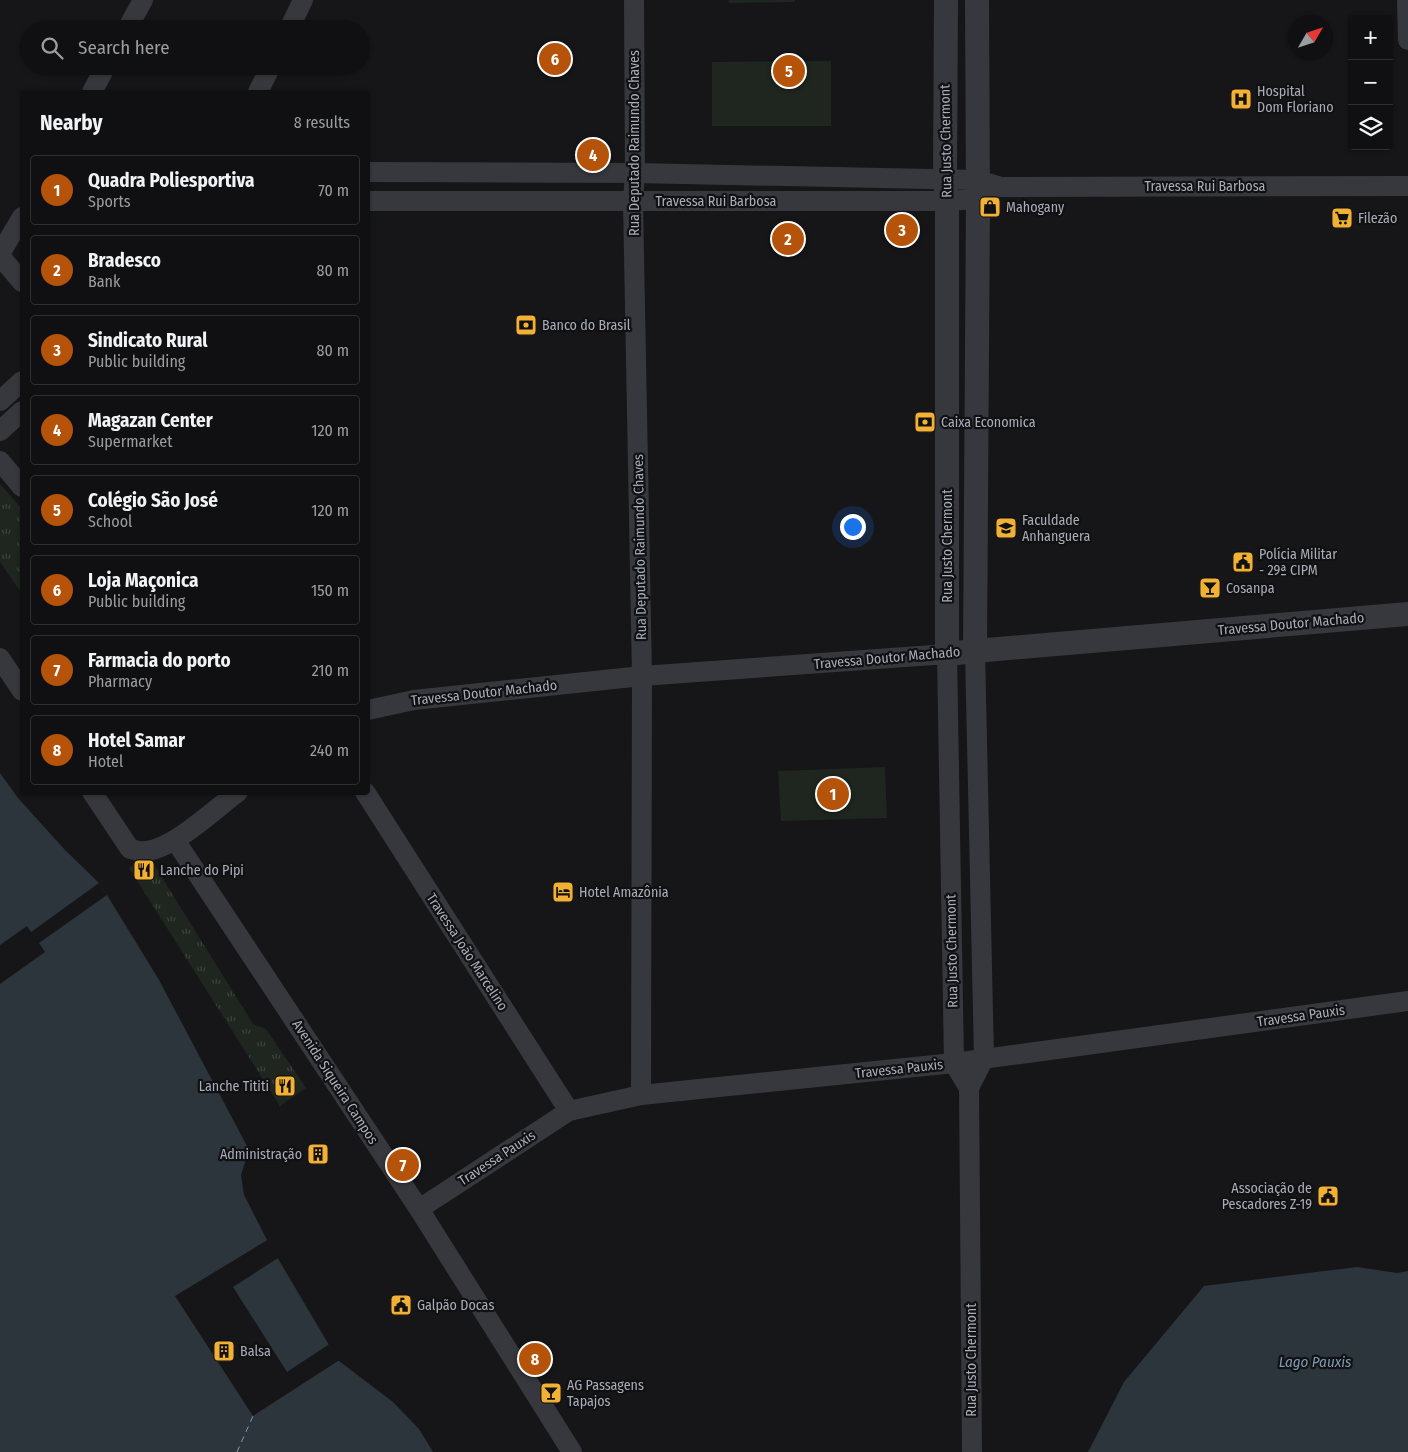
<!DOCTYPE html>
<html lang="en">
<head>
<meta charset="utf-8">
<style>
  body { margin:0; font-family:"Fira Sans Condensed",sans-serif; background:#19191b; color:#f1f3f6 }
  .controls { position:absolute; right:15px; top:15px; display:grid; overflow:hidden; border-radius:5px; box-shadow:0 1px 4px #0004 }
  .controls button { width:45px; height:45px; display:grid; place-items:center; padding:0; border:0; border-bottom:1px solid #303032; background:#101012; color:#f1f3f6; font:25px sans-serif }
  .compass { position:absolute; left:1288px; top:15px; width:45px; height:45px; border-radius:50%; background:#101012; box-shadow:0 1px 4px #0004; rotate:51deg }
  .you { position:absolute; left:852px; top:526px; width:18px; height:18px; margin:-12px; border:4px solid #fff; border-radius:50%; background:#1a73e8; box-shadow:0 0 0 8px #1a73e833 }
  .badge { display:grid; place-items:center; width:32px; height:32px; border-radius:50%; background:#b45309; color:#fff; font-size:16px; font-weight:700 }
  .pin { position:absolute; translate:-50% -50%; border:2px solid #fff; box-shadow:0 1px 5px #0006 }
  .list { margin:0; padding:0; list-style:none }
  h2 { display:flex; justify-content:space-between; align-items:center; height:65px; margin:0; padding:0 20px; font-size:21px }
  h2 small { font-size:16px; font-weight:400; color:#9c9d9f }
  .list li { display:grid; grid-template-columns:32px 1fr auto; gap:15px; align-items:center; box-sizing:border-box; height:70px; margin:0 10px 10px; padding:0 10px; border:1px solid #303032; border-radius:5px }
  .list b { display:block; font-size:19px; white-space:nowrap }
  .list p { margin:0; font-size:16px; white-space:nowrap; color:#9c9d9f }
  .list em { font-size:16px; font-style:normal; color:#9c9d9f }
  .icon { flex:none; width:28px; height:28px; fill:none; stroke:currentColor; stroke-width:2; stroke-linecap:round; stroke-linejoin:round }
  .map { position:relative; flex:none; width:1408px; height:1452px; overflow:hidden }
  .search { position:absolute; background:#101012; box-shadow:0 1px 4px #0004; left:20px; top:20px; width:350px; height:55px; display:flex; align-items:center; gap:12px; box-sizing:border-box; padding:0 18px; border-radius:28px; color:#9c9d9f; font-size:19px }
  .panel { position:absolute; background:#101012; box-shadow:0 1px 4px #0004; left:20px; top:90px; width:350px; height:705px; border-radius:5px }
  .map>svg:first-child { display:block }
</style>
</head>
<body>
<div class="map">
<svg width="1408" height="1452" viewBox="0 0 1408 1452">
  <defs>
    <pattern id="grass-tufts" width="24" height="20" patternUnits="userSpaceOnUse" patternTransform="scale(1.25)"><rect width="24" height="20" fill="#1e261f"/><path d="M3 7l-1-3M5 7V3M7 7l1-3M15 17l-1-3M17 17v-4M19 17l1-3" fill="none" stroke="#3c433d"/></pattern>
  </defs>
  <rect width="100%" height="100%" fill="#161618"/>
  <!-- grass -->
  <g fill="url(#grass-tufts)">
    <polygon points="0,484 22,509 22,594 0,562"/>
    <polygon points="148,855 253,1024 266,1029 306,1088 280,1106 129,868"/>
  </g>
  <!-- garden -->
  <g fill="#1e261f">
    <polygon points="728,0 795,0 795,2 729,3"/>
    <polygon points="831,61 831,126 712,126 712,62"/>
    <polygon points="885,767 887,818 781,821 778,771"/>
  </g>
  <!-- water -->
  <g fill="#2c353c">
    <polygon points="0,773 18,798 65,850 99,883 107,895 159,980 247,1146 248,1153 241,1175 244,1195 267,1240 329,1345 339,1361 393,1402 419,1429 433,1452 0,1452"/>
    <polygon points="1357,1267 1397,1273 1408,1271 1408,1452 1088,1452 1124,1382 1204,1286"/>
  </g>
  <!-- pier -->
  <g fill="#161618">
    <polygon points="99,883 107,895 39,943 45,952 0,984 0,945 27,926 31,932"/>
    <polygon points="269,1239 281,1256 233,1287 287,1372 331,1343 341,1359 253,1416 175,1296"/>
  </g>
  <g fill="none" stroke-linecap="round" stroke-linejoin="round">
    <!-- ferry -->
    <polyline stroke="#7f9bb3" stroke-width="1" stroke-dasharray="6 5" stroke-linecap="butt" points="237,1452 253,1416"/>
    <!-- minor -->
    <g stroke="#37383d" stroke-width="20">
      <polyline points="634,0 635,173 633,201 642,676 641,1095"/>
      <polyline points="1407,0 1408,40"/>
      <polyline points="127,29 143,0"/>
      <polyline points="289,29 303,0"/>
      <polyline points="92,92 106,66"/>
      <polyline points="258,92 271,66"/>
      <polyline points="368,172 635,173 978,180 1001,187 1408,186"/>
      <polyline points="368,201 947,201 978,199 990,193"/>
      <polyline points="0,254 22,217"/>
      <polyline points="0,256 22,282"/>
      <polyline points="0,401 22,381"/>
      <polyline points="0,431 22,411"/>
      <polyline points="0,461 22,487"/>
      <polyline points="0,658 22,691"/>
      <polyline points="368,710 414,700 642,676 947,654 954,1063 969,1088"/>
      <path d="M 92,792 L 130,849 C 135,850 141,852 146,851 C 173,849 215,809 238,792"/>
      <polyline points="365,792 569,1111"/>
      <polyline points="175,840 419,1209 572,1452"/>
      <polyline points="419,1209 569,1111 641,1095 954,1063 1408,1001"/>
      <polyline points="972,1452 969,1088 984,1058 975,651"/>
    </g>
    <!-- tertiary -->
    <g stroke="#37383d" stroke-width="24">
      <polyline points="946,0 945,179 947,201 947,654 975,651 1408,614"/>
      <polyline points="975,651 978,199 977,0"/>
    </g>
  </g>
  <!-- icons -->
  <defs>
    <g id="hospital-square" transform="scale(1.125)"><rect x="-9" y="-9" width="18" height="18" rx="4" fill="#f2b134" stroke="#111113"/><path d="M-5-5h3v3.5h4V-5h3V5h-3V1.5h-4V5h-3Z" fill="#111"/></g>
    <g id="shop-square" transform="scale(1.125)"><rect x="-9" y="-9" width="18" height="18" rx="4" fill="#f2b134" stroke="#111113"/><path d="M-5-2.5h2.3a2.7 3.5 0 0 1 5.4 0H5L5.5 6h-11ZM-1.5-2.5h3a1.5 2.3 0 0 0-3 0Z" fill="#111"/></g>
    <g id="supermarket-square" transform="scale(1.125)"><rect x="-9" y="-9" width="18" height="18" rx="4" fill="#f2b134" stroke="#111113"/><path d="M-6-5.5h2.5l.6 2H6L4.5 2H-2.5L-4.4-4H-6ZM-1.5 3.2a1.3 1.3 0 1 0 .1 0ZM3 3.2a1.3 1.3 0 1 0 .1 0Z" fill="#111"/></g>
    <g id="bank-square" transform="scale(1.125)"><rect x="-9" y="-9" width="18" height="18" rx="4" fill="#f2b134" stroke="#111113"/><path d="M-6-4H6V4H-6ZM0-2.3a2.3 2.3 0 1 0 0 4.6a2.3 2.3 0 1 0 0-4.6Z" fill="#111"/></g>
    <g id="school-square" transform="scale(1.125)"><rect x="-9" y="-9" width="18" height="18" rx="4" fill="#f2b134" stroke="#111113"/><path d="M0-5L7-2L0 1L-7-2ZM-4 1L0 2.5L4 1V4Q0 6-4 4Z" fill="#111"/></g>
    <g id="civic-square" transform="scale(1.125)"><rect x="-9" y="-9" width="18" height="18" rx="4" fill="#f2b134" stroke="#111113"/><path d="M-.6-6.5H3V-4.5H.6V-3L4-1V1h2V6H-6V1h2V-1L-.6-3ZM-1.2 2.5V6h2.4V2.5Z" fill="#111"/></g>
    <g id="bar-square" transform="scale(1.125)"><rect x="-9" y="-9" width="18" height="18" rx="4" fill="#f2b134" stroke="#111113"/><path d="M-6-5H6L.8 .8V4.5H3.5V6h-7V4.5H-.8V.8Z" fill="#111"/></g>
    <g id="restaurant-square" transform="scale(1.125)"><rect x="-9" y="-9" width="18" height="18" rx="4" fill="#f2b134" stroke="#111113"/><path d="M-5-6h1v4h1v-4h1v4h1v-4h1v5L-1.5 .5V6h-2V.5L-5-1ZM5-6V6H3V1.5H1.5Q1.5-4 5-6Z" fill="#111"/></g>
    <g id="hotel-square" transform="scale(1.125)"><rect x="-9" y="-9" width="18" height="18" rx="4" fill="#f2b134" stroke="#111113"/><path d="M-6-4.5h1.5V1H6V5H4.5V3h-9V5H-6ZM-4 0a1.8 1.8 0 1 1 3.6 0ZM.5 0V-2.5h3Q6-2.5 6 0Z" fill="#111"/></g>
    <g id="building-square" transform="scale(1.125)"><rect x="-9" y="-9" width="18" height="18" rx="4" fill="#f2b134" stroke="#111113"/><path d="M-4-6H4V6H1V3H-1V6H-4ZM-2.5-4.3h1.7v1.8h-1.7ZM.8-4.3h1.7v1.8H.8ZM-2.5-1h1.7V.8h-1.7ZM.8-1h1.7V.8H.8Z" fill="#111"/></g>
  </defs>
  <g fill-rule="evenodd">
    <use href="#hospital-square" x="1241" y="99"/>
    <use href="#shop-square" x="990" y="207"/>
    <use href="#supermarket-square" x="1342" y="218"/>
    <use href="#bank-square" x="526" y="325"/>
    <use href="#bank-square" x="925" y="422"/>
    <use href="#school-square" x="1006" y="528"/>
    <use href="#civic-square" x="1243" y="562"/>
    <use href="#bar-square" x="1210" y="588"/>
    <use href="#restaurant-square" x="144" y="870"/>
    <use href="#hotel-square" x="563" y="892"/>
    <use href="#restaurant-square" x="285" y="1086"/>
    <use href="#building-square" x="318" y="1154"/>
    <use href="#civic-square" x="1328" y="1196"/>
    <use href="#civic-square" x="401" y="1305"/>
    <use href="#building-square" x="224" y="1351"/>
    <use href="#bar-square" x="551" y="1393"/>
  </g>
  <g text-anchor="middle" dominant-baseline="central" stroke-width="4.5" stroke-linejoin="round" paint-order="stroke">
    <!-- poi labels -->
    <g font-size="14" fill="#a8adb8" stroke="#111113" text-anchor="start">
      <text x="1257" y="91">Hospital<tspan x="1257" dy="16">Dom Floriano</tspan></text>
      <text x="1006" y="207">Mahogany</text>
      <text x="1358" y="218">Filezão</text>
      <text x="542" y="325">Banco do Brasil</text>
      <text x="941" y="422">Caixa Economica</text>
      <text x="1022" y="520">Faculdade<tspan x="1022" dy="16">Anhanguera</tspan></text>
      <text x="1259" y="554">Polícia Militar<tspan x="1259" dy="16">- 29ª CIPM</tspan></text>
      <text x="1226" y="588">Cosanpa</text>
      <text x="160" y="870">Lanche do Pipi</text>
      <text x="579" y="892">Hotel Amazônia</text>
      <text x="269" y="1086" text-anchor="end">Lanche Tititi</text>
      <text x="302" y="1154" text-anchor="end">Administração</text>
      <text x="1312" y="1188" text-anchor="end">Associação de<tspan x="1312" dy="16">Pescadores Z-19</tspan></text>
      <text x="417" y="1305">Galpão Docas</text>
      <text x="240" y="1351">Balsa</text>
      <text x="567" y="1385">AG Passagens<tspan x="567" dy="16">Tapajos</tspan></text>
    </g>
    <!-- street labels -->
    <g font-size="14" fill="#a8adb8" stroke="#111113">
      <text transform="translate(946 141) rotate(-91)">Rua Justo Chermont</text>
      <text transform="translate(634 143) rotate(-90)">Rua Deputado Raimundo Chaves</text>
      <text x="1205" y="186">Travessa Rui Barbosa</text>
      <text x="716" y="201">Travessa Rui Barbosa</text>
      <text transform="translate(947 546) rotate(-90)">Rua Justo Chermont</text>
      <text transform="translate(640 547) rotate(-91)">Rua Deputado Raimundo Chaves</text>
      <text transform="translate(1291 624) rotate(-5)">Travessa Doutor Machado</text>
      <text transform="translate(887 658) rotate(-5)">Travessa Doutor Machado</text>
      <text transform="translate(484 693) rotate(-6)">Travessa Doutor Machado</text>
      <text transform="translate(952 951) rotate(-91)">Rua Justo Chermont</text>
      <text transform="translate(467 952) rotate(57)">Travessa João Marcelino</text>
      <text transform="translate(1301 1016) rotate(-8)">Travessa Pauxis</text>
      <text transform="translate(899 1069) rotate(-6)">Travessa Pauxis</text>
      <text transform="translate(335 1082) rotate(57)">Avenida Siqueira Campos</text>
      <text transform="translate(497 1158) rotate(-33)">Travessa Pauxis</text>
      <text transform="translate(971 1360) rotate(-90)">Rua Justo Chermont</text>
    </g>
    <!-- water labels -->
    <g font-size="15" font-style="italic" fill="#7f9bb3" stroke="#111113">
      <text x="1315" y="1362">Lago Pauxis</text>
    </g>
  </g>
</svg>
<div class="controls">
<button>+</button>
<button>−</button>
<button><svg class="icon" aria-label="layers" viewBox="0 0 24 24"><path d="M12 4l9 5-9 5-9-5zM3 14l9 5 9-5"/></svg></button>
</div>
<svg class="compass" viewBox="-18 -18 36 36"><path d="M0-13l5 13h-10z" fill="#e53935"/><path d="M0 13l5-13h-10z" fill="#9c9d9f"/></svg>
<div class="you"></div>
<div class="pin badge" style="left:833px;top:794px">1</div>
<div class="pin badge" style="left:788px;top:239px">2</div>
<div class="pin badge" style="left:902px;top:230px">3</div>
<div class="pin badge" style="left:593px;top:155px">4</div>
<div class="pin badge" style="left:789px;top:71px">5</div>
<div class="pin badge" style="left:555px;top:59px">6</div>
<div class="pin badge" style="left:403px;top:1165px">7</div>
<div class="pin badge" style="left:535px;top:1359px">8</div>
<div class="search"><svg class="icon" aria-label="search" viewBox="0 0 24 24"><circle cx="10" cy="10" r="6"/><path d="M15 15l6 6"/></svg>Search here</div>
<section class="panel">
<h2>Nearby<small>8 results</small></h2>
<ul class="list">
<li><span class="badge">1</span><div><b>Quadra Poliesportiva</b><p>Sports</p></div><em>70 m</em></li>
<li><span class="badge">2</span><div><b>Bradesco</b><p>Bank</p></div><em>80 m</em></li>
<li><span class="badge">3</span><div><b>Sindicato Rural</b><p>Public building</p></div><em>80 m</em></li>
<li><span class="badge">4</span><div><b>Magazan Center</b><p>Supermarket</p></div><em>120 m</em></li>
<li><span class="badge">5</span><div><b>Colégio São José</b><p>School</p></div><em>120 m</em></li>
<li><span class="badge">6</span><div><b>Loja Maçonica</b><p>Public building</p></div><em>150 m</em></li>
<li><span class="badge">7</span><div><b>Farmacia do porto</b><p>Pharmacy</p></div><em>210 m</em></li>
<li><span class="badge">8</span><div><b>Hotel Samar</b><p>Hotel</p></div><em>240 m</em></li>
</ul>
</section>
</div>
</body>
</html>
